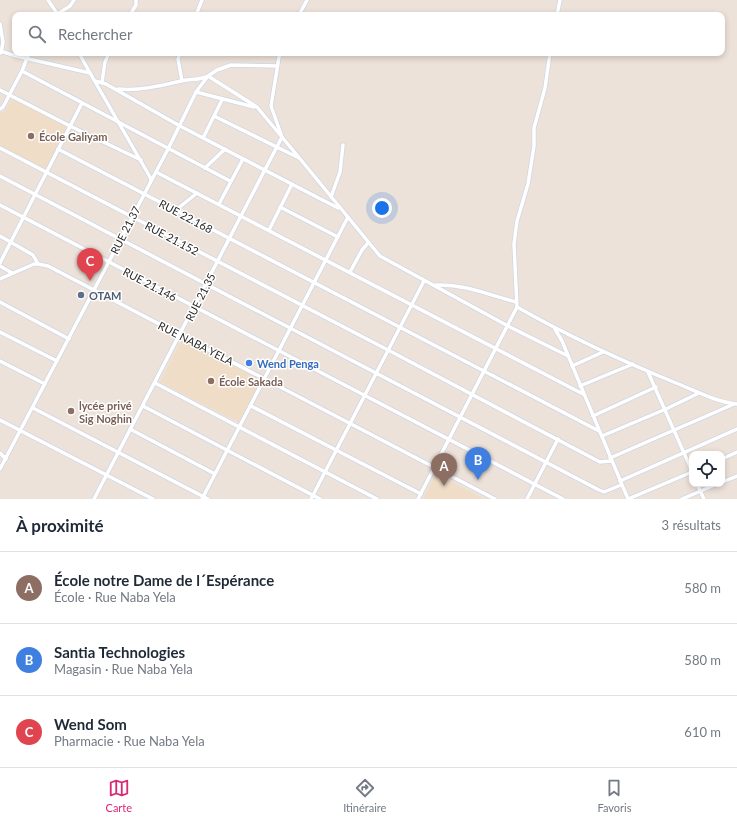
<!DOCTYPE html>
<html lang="fr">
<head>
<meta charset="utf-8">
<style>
  body { margin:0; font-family:Lato,sans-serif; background:#f6f6f7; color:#1f2937 }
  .controls { position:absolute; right:12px; bottom:12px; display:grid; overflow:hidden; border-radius:8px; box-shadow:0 2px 6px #0003 }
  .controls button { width:36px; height:36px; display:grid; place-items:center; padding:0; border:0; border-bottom:1px solid #e0e1e3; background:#fff; color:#1f2937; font:20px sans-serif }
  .you { position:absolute; left:382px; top:208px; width:14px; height:14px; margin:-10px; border:3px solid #fff; border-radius:50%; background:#1a73e8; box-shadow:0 0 0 6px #1a73e833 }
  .badge { display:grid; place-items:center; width:26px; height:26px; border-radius:50%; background:#db2777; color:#fff; font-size:13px; font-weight:700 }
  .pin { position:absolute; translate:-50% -33px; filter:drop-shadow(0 1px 2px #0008) }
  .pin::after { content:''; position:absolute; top:21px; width:14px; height:12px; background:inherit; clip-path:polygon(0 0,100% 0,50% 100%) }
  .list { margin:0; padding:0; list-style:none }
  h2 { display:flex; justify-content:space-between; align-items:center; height:52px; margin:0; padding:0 16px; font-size:17px }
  h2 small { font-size:13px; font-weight:400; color:#747a83 }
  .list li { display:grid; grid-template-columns:26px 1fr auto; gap:12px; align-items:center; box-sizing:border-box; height:72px; padding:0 16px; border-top:1px solid #e0e1e3 }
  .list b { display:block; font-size:15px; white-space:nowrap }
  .list p { margin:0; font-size:13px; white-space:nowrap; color:#747a83 }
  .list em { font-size:13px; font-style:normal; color:#747a83 }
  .icon { flex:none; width:22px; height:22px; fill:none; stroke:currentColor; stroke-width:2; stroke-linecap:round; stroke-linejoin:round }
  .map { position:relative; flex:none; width:737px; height:499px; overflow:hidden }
  .search { position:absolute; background:#fff; box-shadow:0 2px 6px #0003; left:12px; right:12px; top:12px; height:44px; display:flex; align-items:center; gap:10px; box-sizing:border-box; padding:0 14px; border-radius:8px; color:#747a83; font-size:15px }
  .sheet { height:268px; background:#fff }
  nav { display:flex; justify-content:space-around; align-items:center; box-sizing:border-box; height:56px; border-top:1px solid #e0e1e3; background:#fff; font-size:11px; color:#747a83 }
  nav a { display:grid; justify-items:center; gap:2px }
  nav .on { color:#db2777 }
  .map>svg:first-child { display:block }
</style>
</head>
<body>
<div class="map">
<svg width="737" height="499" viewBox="0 0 737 499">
  <rect width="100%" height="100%" fill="#ede2d9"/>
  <!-- education -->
  <g fill="#f0ddc7">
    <polygon points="12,99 68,127 45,169 0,145 0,112 4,112"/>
    <polygon points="182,339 262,380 240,423 160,382"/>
    <polygon points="436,474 484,499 423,499"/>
  </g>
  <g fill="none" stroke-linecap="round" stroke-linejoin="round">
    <!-- minor casing -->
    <g stroke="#cfd6e3" stroke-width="5">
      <g id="minor">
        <polyline points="48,0 58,15"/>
        <polyline points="56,15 70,6 74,0"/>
        <polyline points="130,15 136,5 136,0"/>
        <polyline points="196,15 202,0"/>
        <polyline points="299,15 307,0"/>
        <polyline points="557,15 560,0"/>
        <polyline points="0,24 3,42 1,53"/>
        <polyline points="0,51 16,56 90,73"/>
        <polyline points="79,53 90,73 150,177 151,180"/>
        <polyline points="180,53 178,59 182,81"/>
        <polyline points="22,71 230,181"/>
        <polyline points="208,76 257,107 301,160 380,256 508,326 568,356"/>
        <polyline points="95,81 106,84 180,126 338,208"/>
        <polyline points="102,82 105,62 109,53"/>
        <path d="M 118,89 C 139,91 160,86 181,81 C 189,79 198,80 206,77"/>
        <polyline points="0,90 70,126 141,160"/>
        <polyline points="196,92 254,107"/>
        <polyline points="0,109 3,107 22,71 29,53"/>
        <polyline points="214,116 299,158"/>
        <polyline points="203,138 222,100"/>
        <polyline points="0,148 388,350 600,462 611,461"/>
        <polyline points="58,149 599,431"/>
        <polyline points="205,168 225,149"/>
        <polyline points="156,172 583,394"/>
        <polyline points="0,176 599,490 604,492 621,485"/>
        <polyline points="331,197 340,172 343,145"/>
        <polyline points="219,204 243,159"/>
        <polyline points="0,205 563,499"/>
        <polyline points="280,207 338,237"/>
        <polyline points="176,210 197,193"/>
        <polyline points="269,230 292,184"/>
        <polyline points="0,236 33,255 38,264"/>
        <polyline points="0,263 82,103"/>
        <polyline points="0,266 12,273"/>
        <polyline points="350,272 362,250 368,243"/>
        <polyline points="0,279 34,264 38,264 48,266 495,499"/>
        <path d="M 436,285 C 465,284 489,295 516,302"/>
        <polyline points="0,302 69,339"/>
        <path d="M 517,307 C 568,336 622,361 676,383 C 696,391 716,402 737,404"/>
        <polyline points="555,329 562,341 628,499"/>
        <polyline points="0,332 57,361"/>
        <polyline points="0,361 45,384"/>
        <polyline points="572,366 603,352"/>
        <polyline points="648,372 692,471"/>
        <polyline points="155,383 377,499"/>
        <polyline points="580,386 633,364"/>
        <polyline points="143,406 320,499"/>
        <polyline points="251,406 421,494"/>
        <polyline points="33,408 208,499"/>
        <polyline points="593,416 656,387"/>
        <polyline points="0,420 153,499"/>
        <polyline points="130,429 215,474"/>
        <polyline points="602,436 666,409 699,393"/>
        <polyline points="0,453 6,459"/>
        <polyline points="610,458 734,404"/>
        <polyline points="722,459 737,452"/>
        <polyline points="0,469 168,149 196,92 208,76 217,70 231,65 277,66"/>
        <polyline points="620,481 737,429"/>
        <polyline points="722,482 737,476"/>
        <polyline points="697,484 704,499"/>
        <polyline points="94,499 282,137 271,106 279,57 281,53"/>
        <polyline points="202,499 348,217"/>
        <polyline points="311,499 424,281"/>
        <polyline points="418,499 517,307 514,244 517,221 528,184 534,146 534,128 545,88 550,53"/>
        <polyline points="527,499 558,439"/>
        <polyline points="628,499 692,472"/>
        <polyline points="682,499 717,484"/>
      </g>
    </g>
    <!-- minor -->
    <use href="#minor" stroke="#fff" stroke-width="3.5"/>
  </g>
  <!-- markers -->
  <g fill="#8d6e63" stroke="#fff" stroke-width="1.5">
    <circle cx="31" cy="136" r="4"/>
    <circle cx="211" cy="381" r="4"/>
    <circle cx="71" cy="411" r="4"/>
  </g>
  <circle fill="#5c6f8a" stroke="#fff" stroke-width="1.5" cx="81" cy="295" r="4"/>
  <circle fill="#3f7fe0" stroke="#fff" stroke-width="1.5" cx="249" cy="363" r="4"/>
  <g text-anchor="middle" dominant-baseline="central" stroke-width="3" stroke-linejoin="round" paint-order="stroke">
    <!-- education labels -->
    <g font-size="11" font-weight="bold" fill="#785e54" stroke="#fff" text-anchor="start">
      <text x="39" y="136">École Galiyam</text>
      <text x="219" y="381">École Sakada</text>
      <text x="79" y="405">lycée privé<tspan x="79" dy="13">Sig Noghin</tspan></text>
    </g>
    <!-- street labels -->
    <g font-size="11" fill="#292929" stroke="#fff">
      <text transform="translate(186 216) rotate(28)">RUE 22.168</text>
      <text transform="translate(125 230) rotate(-63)">RUE 21.37</text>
      <text transform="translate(172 238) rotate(28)">RUE 21.152</text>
      <text transform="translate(150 284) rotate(28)">RUE 21.146</text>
      <text transform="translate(200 297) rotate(-63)">RUE 21.35</text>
      <text transform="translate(196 343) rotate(27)">RUE NABA YELA</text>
    </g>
    <!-- service labels -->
    <g font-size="11" font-weight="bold" fill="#4e5e75" stroke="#fff" text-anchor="start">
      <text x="89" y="295">OTAM</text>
    </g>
    <!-- shop labels -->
    <g font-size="11" font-weight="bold" fill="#366cbe" stroke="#fff" text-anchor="start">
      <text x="257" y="363">Wend Penga</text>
    </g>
  </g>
</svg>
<div class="controls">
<button><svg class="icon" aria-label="locate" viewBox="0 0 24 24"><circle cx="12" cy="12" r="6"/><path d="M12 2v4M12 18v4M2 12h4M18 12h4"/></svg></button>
</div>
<div class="you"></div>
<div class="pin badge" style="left:444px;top:486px;background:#8d6e63">A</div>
<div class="pin badge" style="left:478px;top:480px;background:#3f7fe0">B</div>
<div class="pin badge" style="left:90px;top:281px;background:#e0444e">C</div>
<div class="search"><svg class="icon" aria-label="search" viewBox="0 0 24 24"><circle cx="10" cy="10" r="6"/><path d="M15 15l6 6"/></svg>Rechercher</div>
</div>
<section class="sheet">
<h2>À proximité<small>3 résultats</small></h2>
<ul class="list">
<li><span class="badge" style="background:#8d6e63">A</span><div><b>École notre Dame de l´Espérance</b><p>École · Rue Naba Yela</p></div><em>580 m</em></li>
<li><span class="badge" style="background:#3f7fe0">B</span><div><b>Santia Technologies</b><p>Magasin · Rue Naba Yela</p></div><em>580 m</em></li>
<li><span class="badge" style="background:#e0444e">C</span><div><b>Wend Som</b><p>Pharmacie · Rue Naba Yela</p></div><em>610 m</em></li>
</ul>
</section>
<nav>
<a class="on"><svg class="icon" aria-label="map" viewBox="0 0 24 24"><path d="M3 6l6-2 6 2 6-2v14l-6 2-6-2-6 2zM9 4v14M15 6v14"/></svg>Carte</a>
<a><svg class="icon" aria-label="directions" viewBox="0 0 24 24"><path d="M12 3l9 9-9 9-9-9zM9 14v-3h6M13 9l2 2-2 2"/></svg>Itinéraire</a>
<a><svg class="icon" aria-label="saved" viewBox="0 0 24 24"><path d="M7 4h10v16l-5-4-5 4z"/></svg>Favoris</a>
</nav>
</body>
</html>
